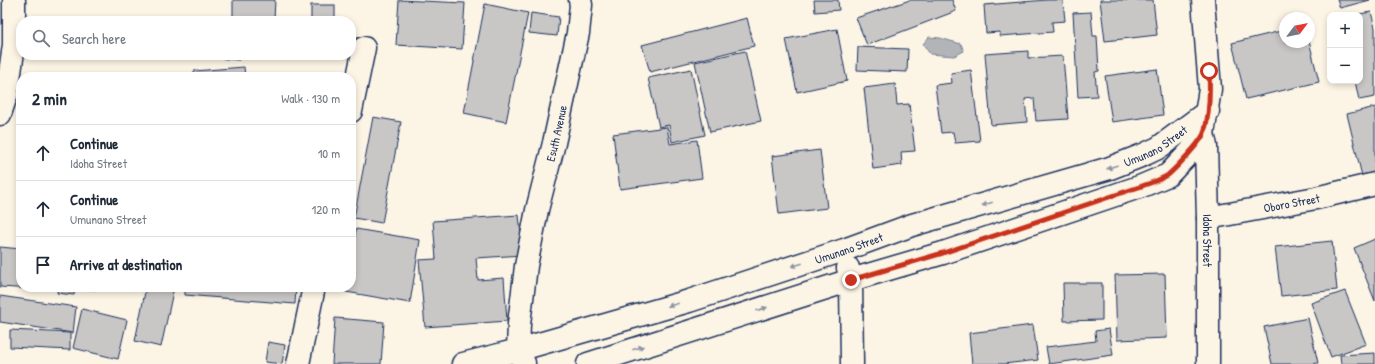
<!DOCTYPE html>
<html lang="en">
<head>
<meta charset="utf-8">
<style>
  body { margin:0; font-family:"Patrick Hand",sans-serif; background:#f2f2f3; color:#1f2937 }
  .controls { position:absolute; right:12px; top:12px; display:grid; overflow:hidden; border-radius:8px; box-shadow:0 2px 6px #0003 }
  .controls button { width:36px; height:36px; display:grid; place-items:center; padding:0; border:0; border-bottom:1px solid #e0e1e3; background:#fff; color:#1f2937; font:20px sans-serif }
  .compass { position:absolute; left:1279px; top:12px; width:36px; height:36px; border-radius:50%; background:#fff; box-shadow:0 2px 6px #0003; rotate:58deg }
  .stop { position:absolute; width:12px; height:12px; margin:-9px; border:3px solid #c8321e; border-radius:50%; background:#fff }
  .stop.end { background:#c8321e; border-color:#fff; box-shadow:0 1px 4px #0008 }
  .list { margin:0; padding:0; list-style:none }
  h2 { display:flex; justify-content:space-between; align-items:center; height:52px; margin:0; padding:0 16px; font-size:17px }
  h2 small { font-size:13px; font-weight:400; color:#747a83 }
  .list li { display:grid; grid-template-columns:26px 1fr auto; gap:12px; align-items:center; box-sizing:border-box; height:56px; padding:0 16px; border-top:1px solid #e0e1e3 }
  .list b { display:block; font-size:15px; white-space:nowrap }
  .list p { margin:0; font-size:13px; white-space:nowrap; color:#747a83 }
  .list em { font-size:13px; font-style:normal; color:#747a83 }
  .icon { flex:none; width:22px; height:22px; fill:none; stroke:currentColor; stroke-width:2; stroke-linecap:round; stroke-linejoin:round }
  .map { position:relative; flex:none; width:1375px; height:364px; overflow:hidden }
  .search { position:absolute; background:#fff; box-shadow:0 2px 6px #0003; left:16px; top:16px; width:340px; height:44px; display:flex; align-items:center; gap:10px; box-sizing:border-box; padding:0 14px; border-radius:16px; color:#747a83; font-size:15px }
  .panel { position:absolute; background:#fff; box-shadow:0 2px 6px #0003; left:16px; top:72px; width:340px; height:220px; border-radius:16px }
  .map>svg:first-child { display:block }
</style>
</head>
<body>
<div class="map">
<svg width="1375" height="364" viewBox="0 0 1375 364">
  <rect width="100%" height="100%" fill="#fcf5e5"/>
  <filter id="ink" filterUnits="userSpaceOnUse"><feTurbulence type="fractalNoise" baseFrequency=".025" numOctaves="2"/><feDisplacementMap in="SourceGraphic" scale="8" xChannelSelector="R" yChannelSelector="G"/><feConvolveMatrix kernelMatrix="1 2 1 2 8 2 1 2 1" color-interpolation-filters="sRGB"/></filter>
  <g filter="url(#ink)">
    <!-- water -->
    <polygon fill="#b2b4b8" stroke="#767f94" points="929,37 940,38 961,44 964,51 954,56 930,54 923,44"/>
    <!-- building -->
    <g fill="#c8c7c6" stroke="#1b2f5e">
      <polygon points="233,0 275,0 274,19 233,17"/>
      <polygon points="399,0 465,3 462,49 396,45"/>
      <polygon points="814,0 838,0 839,10 815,12"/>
      <polygon points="910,0 952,0 956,11 867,45 856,18"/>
      <polygon points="1047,0 1063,0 1065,21 1052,22 1053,32 1000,36 1000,32 986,33 984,5"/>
      <polygon points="1100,0 1153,0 1157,35 1105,41"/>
      <polygon points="1337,0 1370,0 1340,8"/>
      <polygon points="485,4 528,13 506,122 464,113"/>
      <rect x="311" y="5" width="24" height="16"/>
      <polygon points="1091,12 1093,36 1097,36 1099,71 1095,72 1097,96 1078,97 1073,13"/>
      <polygon points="1371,12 1375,28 1375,97 1359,100 1355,81 1360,81 1360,15 1354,15"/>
      <polygon points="531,13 559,17 557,36 529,33"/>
      <polygon points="747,18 754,46 650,72 642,45"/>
      <polygon points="837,29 847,81 797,92 786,39"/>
      <polygon points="1285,30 1285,42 1309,41 1319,82 1246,99 1232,43"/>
      <polygon points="858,47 908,49 907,72 857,70"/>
      <polygon points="745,51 761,121 710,132 695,62"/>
      <polygon points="1028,51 1028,58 1063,56 1068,119 1036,121 1034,98 1025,99 1027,122 991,125 985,54"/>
      <polygon points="194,55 239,55 239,60 194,56"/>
      <polygon points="244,67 245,77 194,77 194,71"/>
      <polygon points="691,69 705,135 672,142 669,125 659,127 648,78"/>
      <polygon points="1157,69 1163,115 1112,122 1105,76"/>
      <polygon points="971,70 980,141 955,143 953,132 941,133 935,85 952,83 951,73"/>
      <polygon points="895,84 897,105 909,104 915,151 901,152 902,165 873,169 864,88"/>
      <polygon points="1375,107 1375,173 1362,176 1347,114"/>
      <polygon points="373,117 401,122 382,223 354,218"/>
      <polygon points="667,127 670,144 697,140 702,178 620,189 613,134"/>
      <polygon points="820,150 827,208 779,214 772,156"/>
      <polygon points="519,215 523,255 476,258 478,280 504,278 507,321 425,327 419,260 436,259 433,221"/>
      <polygon points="356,229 420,240 410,303 346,292 347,287 351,287 351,259"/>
      <polygon points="1375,239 1375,301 1354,248"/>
      <polygon points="1332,241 1337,290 1281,296 1275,247"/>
      <polygon points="0,247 21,249 21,287 32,287 32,289 0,287"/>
      <polygon points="1165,274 1167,338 1117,340 1115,275"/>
      <polygon points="1063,283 1102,283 1102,320 1064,321"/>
      <polygon points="58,287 95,287 95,290 75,288 74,295 57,293"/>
      <polygon points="146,287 174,287 161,347 135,341"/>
      <polygon points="185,287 296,287 295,304 185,295"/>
      <polygon points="1345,291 1366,344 1331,357 1311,303"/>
      <polygon points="0,296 76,307 73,333 0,322"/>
      <polygon points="82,309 127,320 118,359 73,348"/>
      <polygon points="335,318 384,322 381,364 332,364"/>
      <polygon points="1308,318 1318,363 1311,364 1272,364 1264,327"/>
      <polygon points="1033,325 1038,360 1004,364 972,364 969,333"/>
      <polygon points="1109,329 1113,355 1049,364 1046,347 1096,341 1095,331"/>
      <polygon points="10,330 70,333 70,350 10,347"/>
      <polygon points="268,342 285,345 282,364 265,362"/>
      <polygon points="1375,353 1375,364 1341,364 1340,355"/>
    </g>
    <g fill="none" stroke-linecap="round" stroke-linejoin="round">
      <!-- minor casing -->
      <g stroke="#1b2f5e" stroke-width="25">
        <g id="minor">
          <polyline points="351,111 364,48"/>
          <polyline points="0,114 7,93 14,45 14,0"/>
          <path id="s1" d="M 1199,128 L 1203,134 L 1206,146 L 1208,218 L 1208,364"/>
          <path id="s2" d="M 1208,218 L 1316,198 L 1375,184"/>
          <polyline points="848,268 851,280 852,364"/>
          <path id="s3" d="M 524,363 L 518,350 L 519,324 L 526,266 L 537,210 L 554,143 L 578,33 L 581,5 L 580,0"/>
          <polyline points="298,364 314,287"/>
          <path id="s4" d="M 463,364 L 518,350 L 689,301 L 844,250 L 912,225 L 1110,168 L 1143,155 L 1158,148 L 1208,111"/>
          <polyline points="588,364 851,280 943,253 1142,186 1168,175 1191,151 1203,134 1210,89 1203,0"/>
        </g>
      </g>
      <!-- minor -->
      <use href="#minor" stroke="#fcf5e5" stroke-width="22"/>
    </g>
    <!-- one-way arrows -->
    <defs><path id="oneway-solid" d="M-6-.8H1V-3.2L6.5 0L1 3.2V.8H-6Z"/></defs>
    <g fill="#8c92a2">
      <use href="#oneway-solid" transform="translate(1112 167) rotate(160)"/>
      <use href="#oneway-solid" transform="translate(987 204) rotate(164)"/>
      <use href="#oneway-solid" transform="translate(797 265) rotate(162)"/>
      <use href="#oneway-solid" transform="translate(673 305) rotate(164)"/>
      <use href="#oneway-solid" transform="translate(762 309) rotate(-18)"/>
      <use href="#oneway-solid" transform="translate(638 348) rotate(-17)"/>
    </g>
  </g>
  <g fill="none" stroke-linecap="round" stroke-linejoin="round" filter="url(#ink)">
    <!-- route -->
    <path stroke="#c8321e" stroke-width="5" d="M 851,280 L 943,253 L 1142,186 C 1151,183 1160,180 1168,175 C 1176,168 1201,142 1204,133 C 1210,114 1210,91 1209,71"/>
  </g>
  <g text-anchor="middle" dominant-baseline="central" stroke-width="3.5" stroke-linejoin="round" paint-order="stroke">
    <!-- street labels -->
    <g font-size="12" fill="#1b2f5e" stroke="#fcf5e5">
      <text stroke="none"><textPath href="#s3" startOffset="235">Esuth Avenue</textPath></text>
      <text stroke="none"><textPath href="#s4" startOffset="727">Umunano Street</textPath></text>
      <text stroke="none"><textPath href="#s2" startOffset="85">Oboro Street</textPath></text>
      <text stroke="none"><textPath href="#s1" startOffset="114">Idoha Street</textPath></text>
      <text stroke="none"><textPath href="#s4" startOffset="403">Umunano Street</textPath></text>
    </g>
  </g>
</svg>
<div class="controls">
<button>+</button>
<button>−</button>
</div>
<svg class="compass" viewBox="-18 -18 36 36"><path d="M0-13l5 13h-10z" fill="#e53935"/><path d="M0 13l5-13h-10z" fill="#747a83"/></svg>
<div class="stop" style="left:1209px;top:71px"></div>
<div class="stop end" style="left:851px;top:280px"></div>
<div class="search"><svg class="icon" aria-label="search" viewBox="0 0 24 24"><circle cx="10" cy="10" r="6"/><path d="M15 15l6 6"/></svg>Search here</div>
<section class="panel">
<h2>2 min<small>Walk · 130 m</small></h2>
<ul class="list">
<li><svg class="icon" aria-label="ahead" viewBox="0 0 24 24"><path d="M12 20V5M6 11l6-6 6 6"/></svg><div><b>Continue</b><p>Idoha Street</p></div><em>10 m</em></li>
<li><svg class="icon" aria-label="ahead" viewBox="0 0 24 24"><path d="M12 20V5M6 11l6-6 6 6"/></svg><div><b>Continue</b><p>Umunano Street</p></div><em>120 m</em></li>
<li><svg class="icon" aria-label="arrive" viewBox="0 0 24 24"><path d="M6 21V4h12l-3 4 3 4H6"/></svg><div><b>Arrive at destination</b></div></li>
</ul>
</section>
</div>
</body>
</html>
